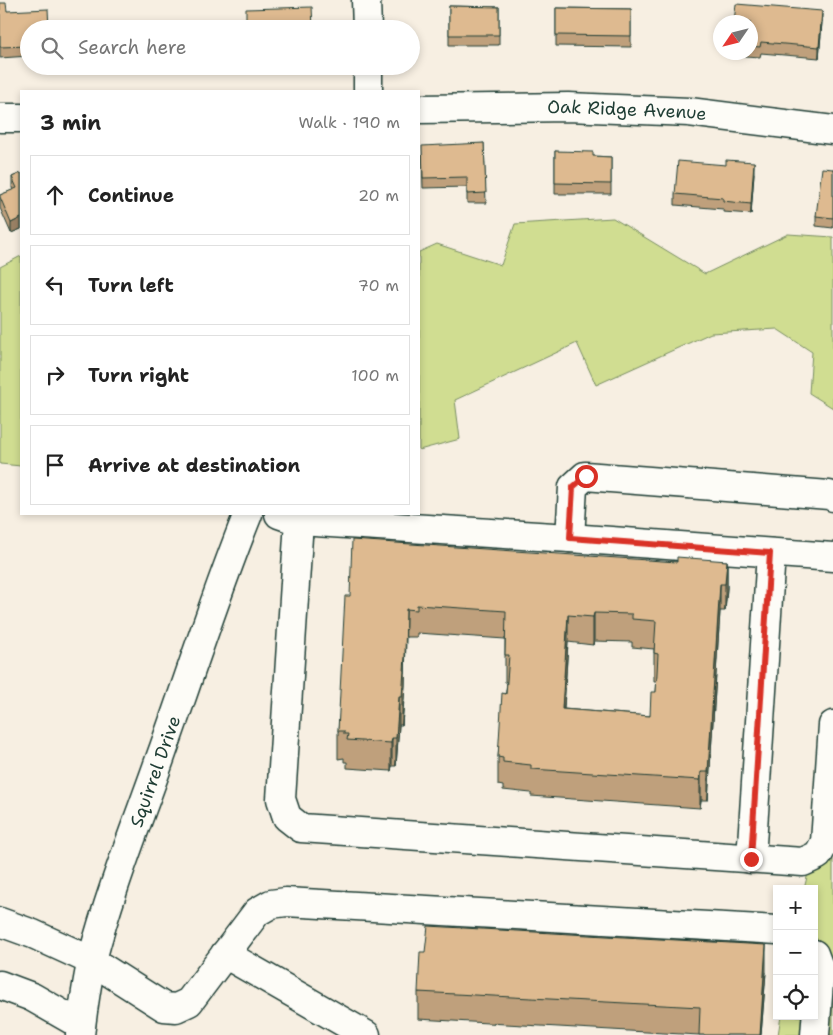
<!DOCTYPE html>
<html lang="en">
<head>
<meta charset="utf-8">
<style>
  body { margin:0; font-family:"Shantell Sans",sans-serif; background:#f6f6f6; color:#222 }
  .controls { position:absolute; right:15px; bottom:15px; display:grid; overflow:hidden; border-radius:0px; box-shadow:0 2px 8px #0003 }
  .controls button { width:45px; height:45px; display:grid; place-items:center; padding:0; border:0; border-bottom:1px solid #e0e0e0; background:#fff; color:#222; font:25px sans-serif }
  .compass { position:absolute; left:713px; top:15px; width:45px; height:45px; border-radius:50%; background:#fff; box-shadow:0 2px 8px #0003; rotate:235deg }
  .stop { position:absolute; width:15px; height:15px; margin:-11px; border:4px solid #d93025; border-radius:50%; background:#fff }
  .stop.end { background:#d93025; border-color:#fff; box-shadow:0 1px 5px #0008 }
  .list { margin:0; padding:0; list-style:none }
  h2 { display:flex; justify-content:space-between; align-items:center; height:65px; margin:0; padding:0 20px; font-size:21px }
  h2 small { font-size:16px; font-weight:400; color:#767676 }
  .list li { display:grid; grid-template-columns:32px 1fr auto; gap:15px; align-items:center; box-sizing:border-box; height:80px; margin:0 10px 10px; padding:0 10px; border:1px solid #e0e0e0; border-radius:0px }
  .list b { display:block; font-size:19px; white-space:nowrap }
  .list em { font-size:16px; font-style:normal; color:#767676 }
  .icon { flex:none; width:28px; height:28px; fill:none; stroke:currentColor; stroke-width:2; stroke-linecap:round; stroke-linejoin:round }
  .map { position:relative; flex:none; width:833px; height:1035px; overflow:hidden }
  .search { position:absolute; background:#fff; box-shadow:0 2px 8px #0003; left:20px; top:20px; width:400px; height:55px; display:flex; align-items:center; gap:12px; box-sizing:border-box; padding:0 18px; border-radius:28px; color:#767676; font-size:19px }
  .panel { position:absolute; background:#fff; box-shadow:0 2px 8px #0003; left:20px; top:90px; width:400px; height:425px; border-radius:0px }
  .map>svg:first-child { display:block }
</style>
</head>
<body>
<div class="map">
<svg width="833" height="1035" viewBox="0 0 833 1035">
  <rect width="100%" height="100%" fill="#f7efe2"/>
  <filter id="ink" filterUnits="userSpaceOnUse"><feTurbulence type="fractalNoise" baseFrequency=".02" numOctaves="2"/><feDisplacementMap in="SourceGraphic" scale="10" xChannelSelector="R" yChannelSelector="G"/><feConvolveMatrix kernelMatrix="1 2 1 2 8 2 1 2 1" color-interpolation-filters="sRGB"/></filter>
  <g filter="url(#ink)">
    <!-- green -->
    <g fill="#d0dd91" stroke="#788d62">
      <polygon points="613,218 705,274 788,234 833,237 833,408 809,393 812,352 777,329 711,333 596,385 577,343 455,400 460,439 419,450 419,252 437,244 501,265 515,224"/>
      <polygon points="21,256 21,466 0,464 0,267"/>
      <polygon points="833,774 833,1035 778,1035 781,1016 814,1016 814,889 804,889"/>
    </g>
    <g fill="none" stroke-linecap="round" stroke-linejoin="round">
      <!-- minor casing -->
      <g stroke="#1f3d34" stroke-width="31">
        <g id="minor">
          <polyline points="366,0 367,29"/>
          <polyline points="368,66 368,91"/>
          <path id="s1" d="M 419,109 L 568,107 L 689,112 L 833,130"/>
          <polyline points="0,118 21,118"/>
          <polyline points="279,514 299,521 570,538 833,557"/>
          <polyline points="299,521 281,799 287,817 301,828 803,862 818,855 825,842 833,725"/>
          <polyline points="570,538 573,487 585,476 829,495 833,497"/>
          <polyline points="751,859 771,553"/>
          <polyline points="0,922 33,934 92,961 164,1007 176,1008 189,1002 257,912 271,904 286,902 777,930"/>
          <polyline points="225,954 366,1035"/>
          <polyline points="814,954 820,970 815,1035"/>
          <polyline points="0,985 32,997 81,1025"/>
          <path id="s2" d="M 80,1035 C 83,1010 86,985 92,960 C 110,891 137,824 161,756 C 190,675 216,593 248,514"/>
        </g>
      </g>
      <!-- minor -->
      <use href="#minor" stroke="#fdfcf7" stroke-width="28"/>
    </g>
    <!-- wall -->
    <g fill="#bfa07c" stroke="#1f3d34" fill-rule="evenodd">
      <polygon points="0,3 7,11 29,29 29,56 0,58"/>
      <polygon points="449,6 499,7 499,45 449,45"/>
      <polygon points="556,8 631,9 631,47 556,46"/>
      <polygon points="750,22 822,22 819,58 761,53 760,57 732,55 732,52 750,52"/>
      <polygon points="484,143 486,203 467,203 467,187 423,188 422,155"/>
      <polygon points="555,151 593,156 611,157 611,194 555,194"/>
      <polygon points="833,169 833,228 816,226 816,216"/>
      <polygon points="21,173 21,229 11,233 0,208 0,195 13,190 12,188 12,177"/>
      <polygon points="754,173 751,214 723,212 723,209 675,205 675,194"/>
      <path d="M 727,561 L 727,588 L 725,611 L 720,611 L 708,800 L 701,800 L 700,808 L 531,796 L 531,793 L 503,790 L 503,786 L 498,785 L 498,757 L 507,682 L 505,682 L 505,639 L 417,633 L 417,637 L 406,637 L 405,685 L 402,725 L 399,725 L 396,766 L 392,766 L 391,771 L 347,768 L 347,762 L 344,762 L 344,758 L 338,759 L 338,731 L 350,596 L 677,562 ZM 594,641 L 632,642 L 632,647 L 654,649 L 654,681 L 657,681 L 656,692 L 650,716 L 564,709 L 568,642 L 593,645 Z"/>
      <polygon points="766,972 761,1035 699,1035 418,1019 418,992"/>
    </g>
    <!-- shaded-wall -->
    <g fill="#9b8265" stroke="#1f3d34">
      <polygon points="822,11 822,22 819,58 819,47"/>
      <polygon points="754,162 754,173 751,214 751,204"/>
      <polygon points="21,218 21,229 11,233 11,223"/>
      <polygon points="727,561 727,588 725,611 725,584"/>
      <polygon points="720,584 720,611 708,800 708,772"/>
      <polygon points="406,609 405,685 402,725 402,697"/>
      <polygon points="594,613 594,641 593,645 593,617"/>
      <polygon points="568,615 568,642 562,737 562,709"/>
      <polygon points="399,697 399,725 396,766 396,738"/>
      <polygon points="392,738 392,766 391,771 391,743"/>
      <polygon points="701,772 701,800 700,808 700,780"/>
      <polygon points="766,945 766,972 761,1035 760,1035"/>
    </g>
    <!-- building -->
    <g fill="#deba90" stroke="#1f3d34" fill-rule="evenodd">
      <polygon points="0,3 6,3 7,11 48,9 49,29 29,29 29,46 0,47"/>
      <polygon points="736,4 822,11 819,47 761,42 760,47 750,46 750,22 734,22"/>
      <polygon points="449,6 499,7 499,35 449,35"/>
      <polygon points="312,7 313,29 246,29 246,9"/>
      <polygon points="556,8 631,9 631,36 556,35"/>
      <polygon points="161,26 161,29 96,29"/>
      <polygon points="484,143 486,193 467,194 467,177 423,178 422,146"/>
      <polygon points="555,151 593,152 593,156 611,157 611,184 555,183"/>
      <polygon points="726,160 754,162 751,204 723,201 723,198 675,194 678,161 726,165"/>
      <polygon points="822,168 833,169 833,218 816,216"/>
      <polygon points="21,173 21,218 11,223 0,197 0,195 17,188 12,177"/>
      <path d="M 352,540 L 677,562 L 677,557 L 727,561 L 725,584 L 720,584 L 708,772 L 701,772 L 700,780 L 531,769 L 531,765 L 503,762 L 503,758 L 498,757 L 502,693 L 506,694 L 509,655 L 505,655 L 506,611 L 417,605 L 417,610 L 406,609 L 405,657 L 402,697 L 399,697 L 396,738 L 392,738 L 391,743 L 347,740 L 348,734 L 344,734 L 344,731 L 338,731 L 345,596 L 350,596 ZM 594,613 L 632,614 L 632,619 L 656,621 L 654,653 L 658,654 L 656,692 L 651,692 L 650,716 L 562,709 L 568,615 L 593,617 Z"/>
      <polygon points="428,926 766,945 760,1035 699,1035 700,1007 418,992 420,952 425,952"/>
    </g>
  </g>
  <g fill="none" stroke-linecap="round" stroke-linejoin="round" filter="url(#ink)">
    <!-- route -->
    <polyline stroke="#d93025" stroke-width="6" points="586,476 573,487 570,538 770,553 751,859"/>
  </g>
  <g text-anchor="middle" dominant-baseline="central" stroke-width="5" stroke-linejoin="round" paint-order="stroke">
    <!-- street labels -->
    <g font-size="18" fill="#1f3d34" stroke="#fdfcf7">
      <text stroke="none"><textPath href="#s1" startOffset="208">Oak Ridge Avenue</textPath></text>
      <text stroke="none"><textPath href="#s2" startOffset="275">Squirrel Drive</textPath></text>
    </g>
  </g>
</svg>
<div class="controls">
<button>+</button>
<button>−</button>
<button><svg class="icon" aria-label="locate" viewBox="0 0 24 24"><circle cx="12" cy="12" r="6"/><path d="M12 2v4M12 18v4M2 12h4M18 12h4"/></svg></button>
</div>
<svg class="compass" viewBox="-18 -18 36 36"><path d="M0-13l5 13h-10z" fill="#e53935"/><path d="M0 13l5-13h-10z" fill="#767676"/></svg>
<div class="stop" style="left:586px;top:476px"></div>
<div class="stop end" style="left:751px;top:859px"></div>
<div class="search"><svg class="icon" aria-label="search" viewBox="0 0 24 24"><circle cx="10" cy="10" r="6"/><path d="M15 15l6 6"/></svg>Search here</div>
<section class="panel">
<h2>3 min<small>Walk · 190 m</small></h2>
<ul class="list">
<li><svg class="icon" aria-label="ahead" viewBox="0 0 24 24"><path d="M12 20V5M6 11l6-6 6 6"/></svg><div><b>Continue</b></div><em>20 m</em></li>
<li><svg class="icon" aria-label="left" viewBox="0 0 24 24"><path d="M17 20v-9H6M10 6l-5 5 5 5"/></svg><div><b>Turn left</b></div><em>70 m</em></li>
<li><svg class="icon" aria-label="right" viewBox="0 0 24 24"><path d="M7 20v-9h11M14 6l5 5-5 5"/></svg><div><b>Turn right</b></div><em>100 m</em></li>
<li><svg class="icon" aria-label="arrive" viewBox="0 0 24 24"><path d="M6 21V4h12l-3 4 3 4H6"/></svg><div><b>Arrive at destination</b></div></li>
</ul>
</section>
</div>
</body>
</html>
